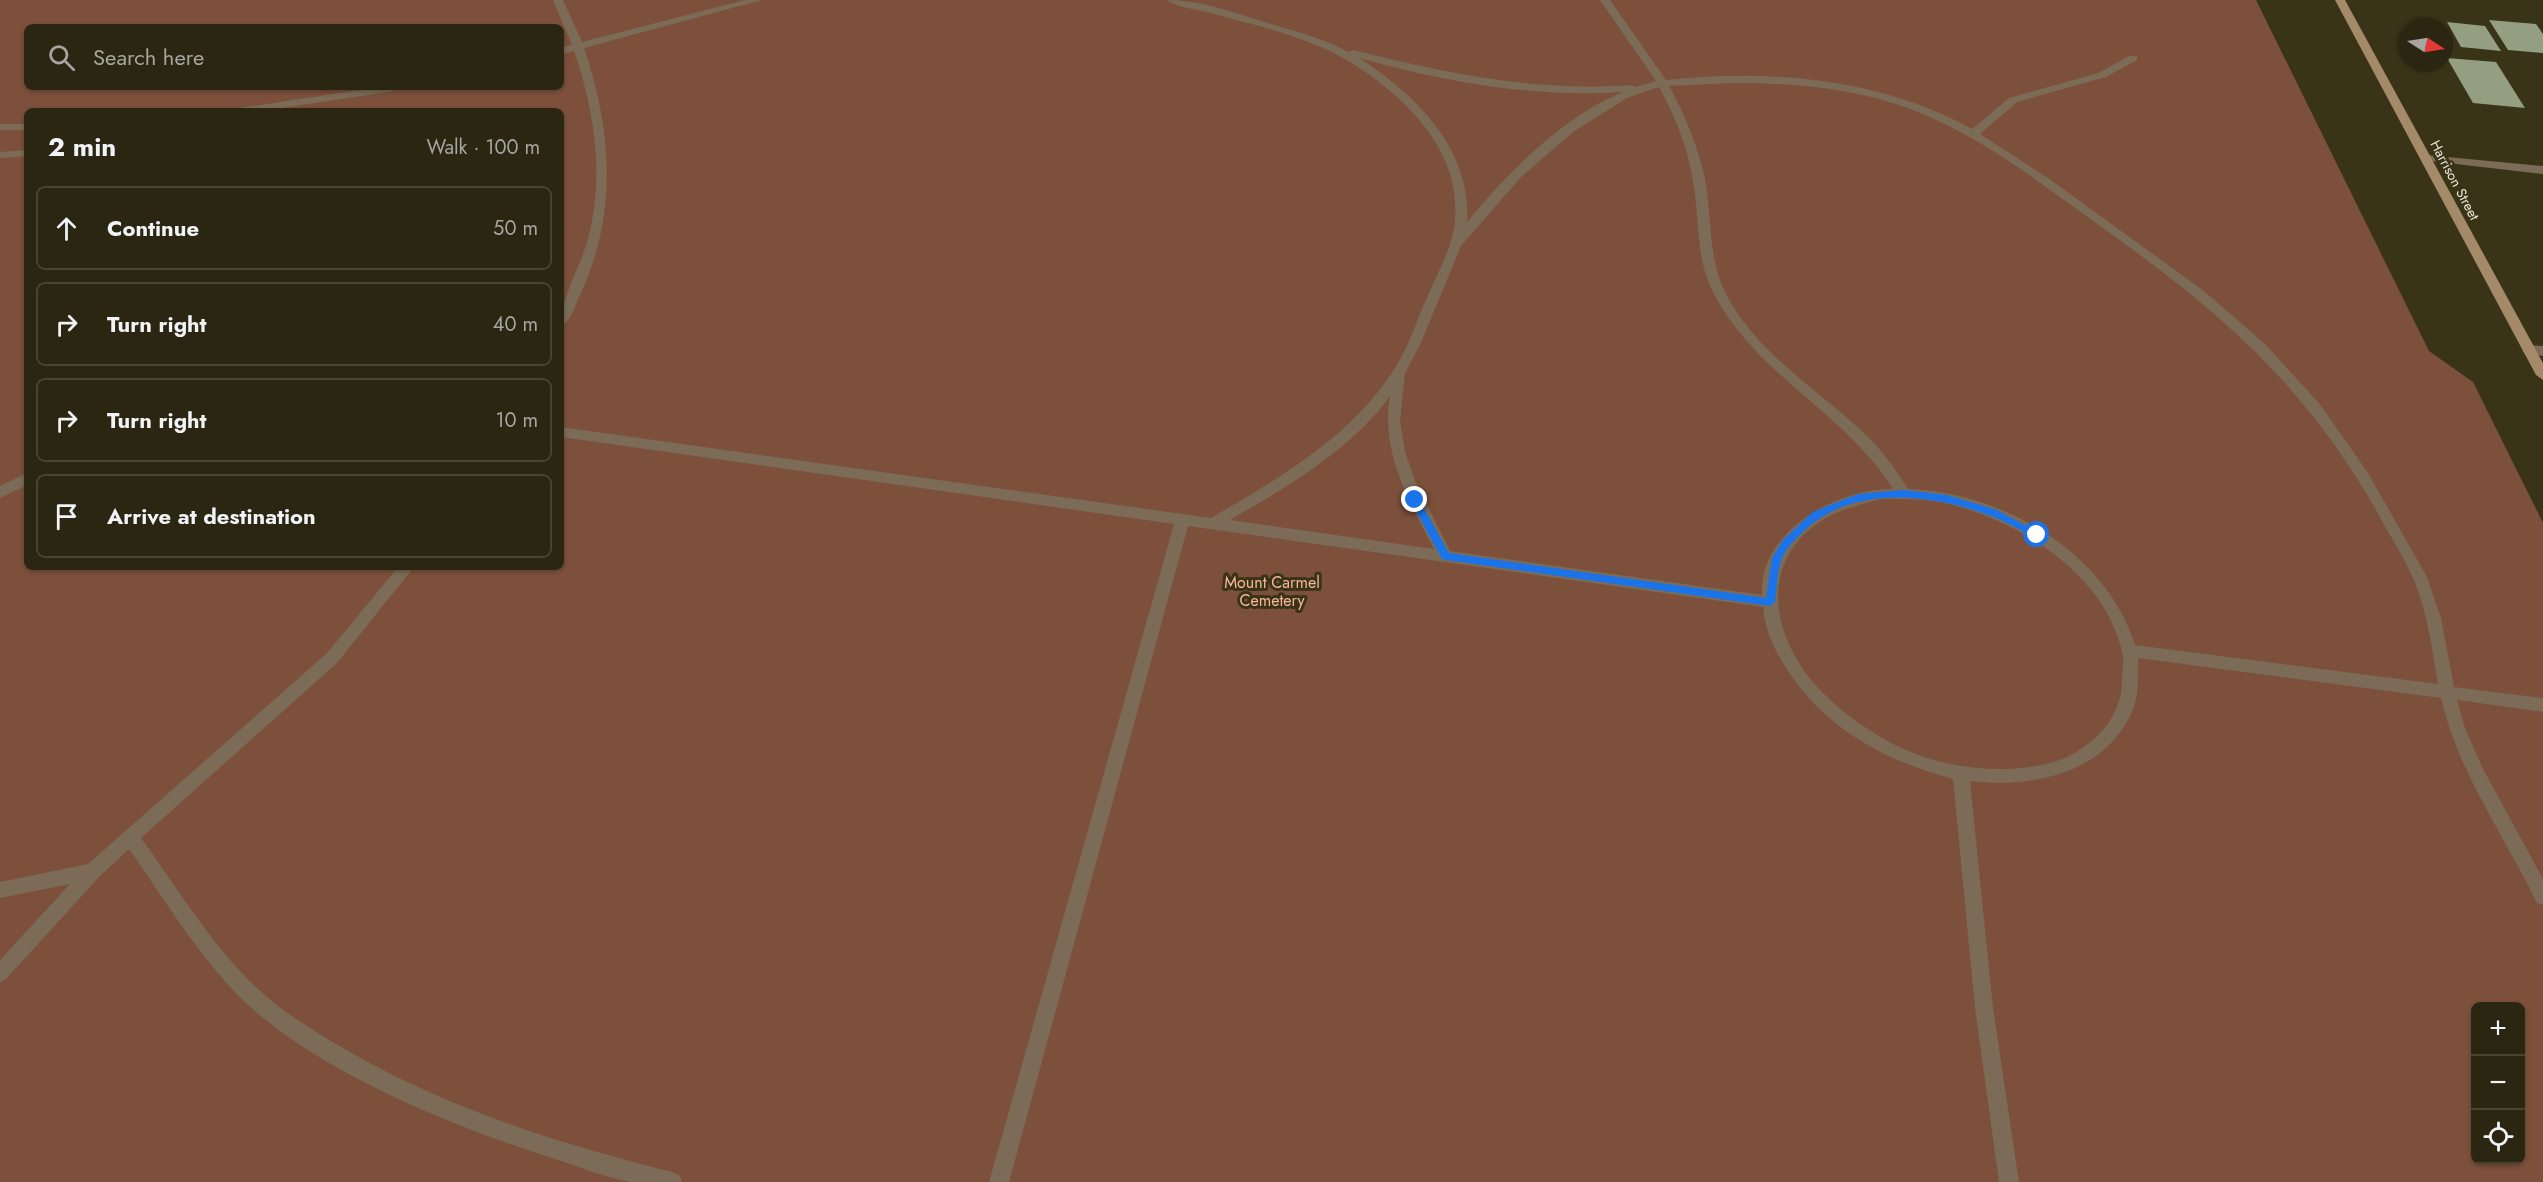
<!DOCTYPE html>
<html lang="en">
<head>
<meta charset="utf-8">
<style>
  body { margin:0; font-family:Jost,sans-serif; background:#332e1b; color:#f1f3f6 }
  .controls { position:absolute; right:18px; bottom:18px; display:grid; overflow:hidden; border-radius:9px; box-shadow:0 2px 4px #0004 }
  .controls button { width:54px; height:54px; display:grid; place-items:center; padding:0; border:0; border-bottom:2px solid #474332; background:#2b2612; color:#f1f3f6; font:30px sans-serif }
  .compass { position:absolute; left:2399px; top:18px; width:54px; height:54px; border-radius:50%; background:#2b2612; box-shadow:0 2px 4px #0004; rotate:102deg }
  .stop { position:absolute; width:18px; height:18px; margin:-14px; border:4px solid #1a73e8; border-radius:50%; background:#fff }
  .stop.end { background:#1a73e8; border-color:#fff; box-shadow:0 2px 6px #0008 }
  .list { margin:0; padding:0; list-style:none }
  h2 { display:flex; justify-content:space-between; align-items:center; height:78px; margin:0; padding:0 24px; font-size:26px }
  h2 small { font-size:20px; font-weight:400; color:#a6a59f }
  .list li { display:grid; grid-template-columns:39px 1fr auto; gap:18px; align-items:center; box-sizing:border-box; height:84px; margin:0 12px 12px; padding:0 12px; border:2px solid #474332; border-radius:9px }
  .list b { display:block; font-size:22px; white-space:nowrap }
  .list em { font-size:20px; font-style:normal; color:#a6a59f }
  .icon { flex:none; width:33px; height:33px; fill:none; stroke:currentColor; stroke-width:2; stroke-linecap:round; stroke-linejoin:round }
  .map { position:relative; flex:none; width:2543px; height:1182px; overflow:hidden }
  .search { position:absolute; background:#2b2612; box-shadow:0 2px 4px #0004; left:24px; top:24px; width:540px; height:66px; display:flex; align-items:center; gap:15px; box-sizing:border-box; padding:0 21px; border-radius:9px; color:#a6a59f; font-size:22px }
  .panel { position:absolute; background:#2b2612; box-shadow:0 2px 4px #0004; left:24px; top:108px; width:540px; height:462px; border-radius:9px }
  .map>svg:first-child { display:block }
</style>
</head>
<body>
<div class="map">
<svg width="2543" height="1182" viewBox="0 0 2543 1182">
  <rect width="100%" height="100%" fill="#393318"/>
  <!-- green -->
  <path fill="#7c503b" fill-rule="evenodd" d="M 0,0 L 2256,0 L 2429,351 L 2473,382 L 2543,523 L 2543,1182 L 0,1182 ZM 27,27 L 561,27 L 561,87 L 27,87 ZM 27,111 L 561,111 L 561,567 L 27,567 ZM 2476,1006 L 2520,1006 L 2520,1160 L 2476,1160 Z"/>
  <!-- building -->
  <g fill="#949e81">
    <polygon points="2489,20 2536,24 2543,34 2543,53 2508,50"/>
    <polygon points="2447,22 2485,26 2501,51 2461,47"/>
    <polygon points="2447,58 2496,62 2525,108 2473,103"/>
  </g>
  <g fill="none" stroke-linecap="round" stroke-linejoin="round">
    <!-- service -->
    <g fill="#7c6b57" fill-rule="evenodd">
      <path d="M 553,0 L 563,0 L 582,42 L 745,0 L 762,0 L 584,48 C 612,130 618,215 580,295 C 575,304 571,323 561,325 C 561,297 579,270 587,242 C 605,179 595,112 574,51 L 561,54 L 561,48 L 572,45 Z"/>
      <path d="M 1167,0 C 1199,0 1231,11 1261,21 C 1291,30 1321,37 1348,52 L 1353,50 C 1446,73 1535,92 1631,85 L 1636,87 L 1656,81 L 1600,0 L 1610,0 L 1666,80 C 1769,69 1880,78 1972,129 L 2009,98 L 2098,73 L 2129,56 L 2137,56 L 2137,60 L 2106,77 L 2017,102 L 1980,134 L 2048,178 L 2204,291 L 2265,344 L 2319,403 L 2368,473 L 2427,577 L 2441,618 L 2454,687 L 2543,698 L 2543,712 L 2457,700 L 2465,728 L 2482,767 L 2543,879 L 2543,905 L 2537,903 C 2504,835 2458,772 2441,698 L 2138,658 C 2138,673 2139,689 2135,703 C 2113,772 2033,789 1970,781 L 1993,1008 L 2019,1182 L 1999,1182 L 1975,1008 L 1953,779 C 1886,761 1827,730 1788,671 C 1775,652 1765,630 1763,607 L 1188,526 L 1009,1182 L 989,1182 L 1174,524 L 561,437 L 561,427 L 1211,518 C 1280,478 1356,434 1398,363 C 1411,341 1418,316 1429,293 C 1439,270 1453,246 1455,220 C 1461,151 1408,100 1355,65 C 1313,38 1262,27 1214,14 C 1201,10 1178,8 1167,0 ZM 1359,58 C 1445,82 1533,98 1623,92 C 1565,115 1506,174 1467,222 C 1472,149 1416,95 1359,58 ZM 1734,83 C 1794,83 1854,88 1910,109 C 1980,135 2040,183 2100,226 C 2221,312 2307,386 2380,517 C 2391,538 2406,560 2415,583 C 2428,615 2432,650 2438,684 L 2135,645 C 2106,552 2002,492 1908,489 C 1896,470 1883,451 1866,435 C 1819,390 1757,354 1726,294 C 1708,259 1712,217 1705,179 C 1698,146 1685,115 1669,86 ZM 1659,87 C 1675,117 1688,147 1693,181 C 1700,219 1695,261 1715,296 C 1758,376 1845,413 1893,489 C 1839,488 1758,531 1762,595 L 1450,551 L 1416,483 L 1405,452 L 1400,421 L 1405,373 L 1420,345 L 1461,246 L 1521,177 L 1573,132 L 1627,98 ZM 1390,396 C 1380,451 1409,501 1434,549 L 1230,520 C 1287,487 1351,450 1390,396 ZM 1881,499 C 1903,499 1927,498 1949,504 C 2022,522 2108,577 2123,656 C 2124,663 2122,673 2122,680 C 2122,716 2097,743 2065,758 C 2048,765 2027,768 2008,769 C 1968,770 1927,762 1891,743 C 1862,727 1833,706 1811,680 C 1772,631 1760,564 1818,523 C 1836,510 1859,505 1881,499 Z"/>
      <polygon points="379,87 406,87 401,90 262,111 234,111 240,108"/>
      <rect x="0" y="124" width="27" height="6"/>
      <polygon points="27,150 27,156 0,158 0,152"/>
      <polygon points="2529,345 2543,346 2543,356 2524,353 2522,350"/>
      <polygon points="27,473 27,485 0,498 0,486"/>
      <path d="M 398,567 L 414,567 L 337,663 L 141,838 C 178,889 212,946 258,989 C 285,1014 317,1033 348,1051 C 449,1109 560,1144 672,1172 L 679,1175 L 682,1182 C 666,1182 648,1182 632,1182 C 607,1178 582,1168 558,1160 C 459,1129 324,1075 247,1004 C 200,960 166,901 129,849 L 99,877 L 6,979 L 0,982 L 0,960 L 70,884 L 0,898 L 0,882 L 88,864 L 327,653 Z"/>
    </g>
    <!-- minor -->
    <polygon fill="#7c6b57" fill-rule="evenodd" points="2426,155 2543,166 2543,174 2422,160 2420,158"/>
    <!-- secondary -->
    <polygon fill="#a58a6a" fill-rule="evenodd" points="2335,0 2345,0 2543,363 2543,380 2536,375"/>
  </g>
  <!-- route -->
  <path fill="#1a73e8" d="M 1904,490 L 1947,495 L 1997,510 L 2042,535 L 2034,537 C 2019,530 2004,520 1988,515 C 1932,494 1854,485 1806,529 C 1796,539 1785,548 1781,561 C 1777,574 1777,589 1775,602 L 1770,606 L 1446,560 L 1442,559 L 1410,500 L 1418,498 L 1449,553 L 1766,598 L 1772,558 L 1783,540 L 1813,512 L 1858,494 Z"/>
  <g text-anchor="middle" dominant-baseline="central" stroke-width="6" stroke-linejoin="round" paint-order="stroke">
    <!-- far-street labels -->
    <g font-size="14" fill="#ece9d9" stroke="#393318">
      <text transform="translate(2455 180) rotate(62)">Harrison Street</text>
    </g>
    <!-- park labels -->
    <g font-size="16" fill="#f9b696" stroke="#393318">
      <text x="1272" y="582">Mount Carmel<tspan x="1272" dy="18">Cemetery</tspan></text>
    </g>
  </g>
</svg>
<div class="controls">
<button>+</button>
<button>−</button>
<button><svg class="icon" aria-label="locate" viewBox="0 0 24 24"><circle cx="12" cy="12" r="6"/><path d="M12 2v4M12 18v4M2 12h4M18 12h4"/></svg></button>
</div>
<svg class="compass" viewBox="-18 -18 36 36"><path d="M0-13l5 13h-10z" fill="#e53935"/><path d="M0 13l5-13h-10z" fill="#a6a59f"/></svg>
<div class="stop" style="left:2037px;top:535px"></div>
<div class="stop end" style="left:1415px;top:500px"></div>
<div class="search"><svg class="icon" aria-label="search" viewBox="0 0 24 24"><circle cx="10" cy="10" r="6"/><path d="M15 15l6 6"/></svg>Search here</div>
<section class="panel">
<h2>2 min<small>Walk · 100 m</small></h2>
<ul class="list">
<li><svg class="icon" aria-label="ahead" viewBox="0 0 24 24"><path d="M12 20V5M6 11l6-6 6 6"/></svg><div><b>Continue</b></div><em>50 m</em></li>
<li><svg class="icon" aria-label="right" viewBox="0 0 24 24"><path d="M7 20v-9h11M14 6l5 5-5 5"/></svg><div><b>Turn right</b></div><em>40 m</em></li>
<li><svg class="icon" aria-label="right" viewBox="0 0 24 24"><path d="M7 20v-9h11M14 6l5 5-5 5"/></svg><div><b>Turn right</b></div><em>10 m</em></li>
<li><svg class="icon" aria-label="arrive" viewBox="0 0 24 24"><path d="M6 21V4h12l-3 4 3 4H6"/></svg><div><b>Arrive at destination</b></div></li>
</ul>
</section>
</div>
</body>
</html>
